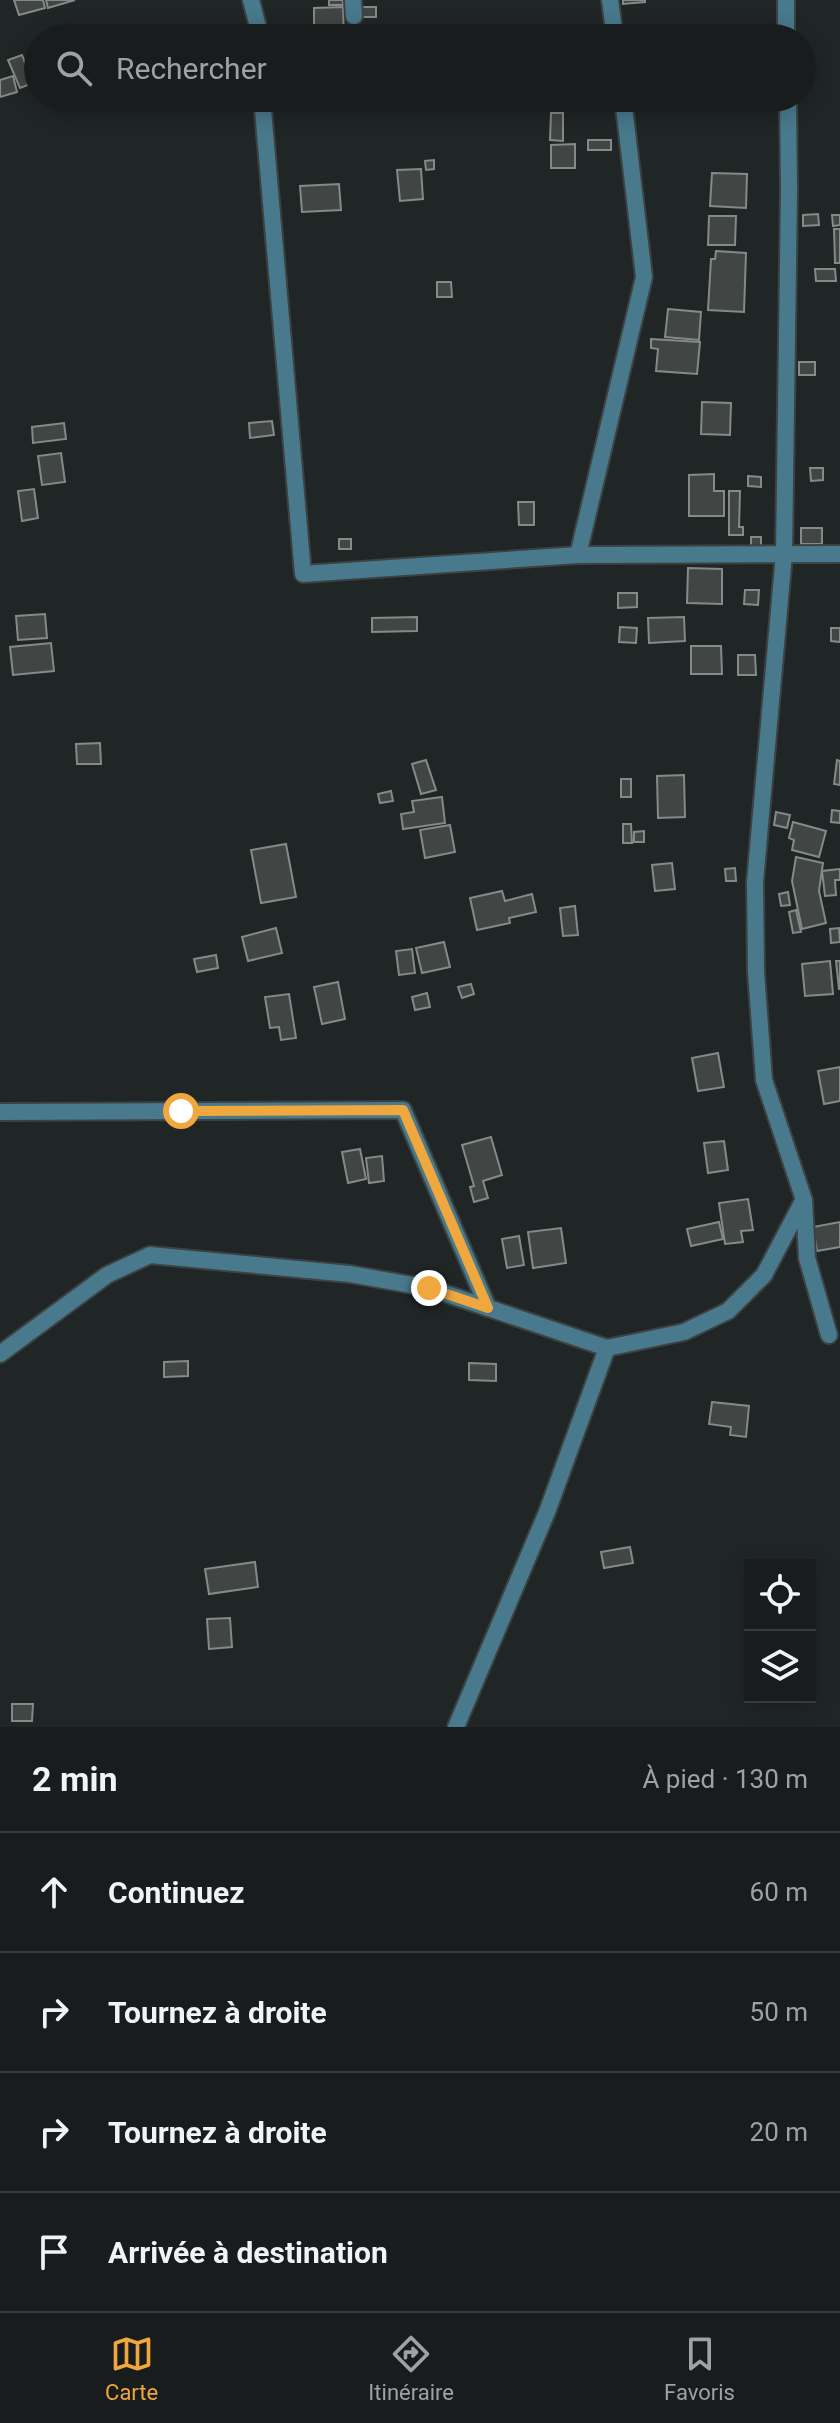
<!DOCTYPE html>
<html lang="fr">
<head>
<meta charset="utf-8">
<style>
  body { margin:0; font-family:Roboto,sans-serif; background:#252929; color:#f1f3f6 }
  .controls { position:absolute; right:24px; bottom:24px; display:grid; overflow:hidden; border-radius:0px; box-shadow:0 4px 20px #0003 }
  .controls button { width:72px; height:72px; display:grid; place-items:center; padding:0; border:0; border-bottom:2px solid #363a3b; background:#181c1c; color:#f1f3f6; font:40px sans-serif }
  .stop { position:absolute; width:24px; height:24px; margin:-18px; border:6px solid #efa73e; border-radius:50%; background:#fff }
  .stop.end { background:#efa73e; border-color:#fff; box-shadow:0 2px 8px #0008 }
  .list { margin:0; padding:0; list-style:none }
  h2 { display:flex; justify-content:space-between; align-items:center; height:104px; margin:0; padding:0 32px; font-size:34px }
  h2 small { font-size:26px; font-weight:400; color:#9fa1a3 }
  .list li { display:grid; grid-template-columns:52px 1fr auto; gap:24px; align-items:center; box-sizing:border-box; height:120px; padding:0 32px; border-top:2px solid #363a3b }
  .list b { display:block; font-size:30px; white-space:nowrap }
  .list em { font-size:26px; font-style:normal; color:#9fa1a3 }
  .icon { flex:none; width:44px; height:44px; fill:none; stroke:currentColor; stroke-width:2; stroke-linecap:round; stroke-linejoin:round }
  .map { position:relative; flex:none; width:840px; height:1727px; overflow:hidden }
  .search { position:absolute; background:#181c1c; box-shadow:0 4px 20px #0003; left:24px; right:24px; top:24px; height:88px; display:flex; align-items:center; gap:20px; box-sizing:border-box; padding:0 28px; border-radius:44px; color:#9fa1a3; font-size:30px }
  .sheet { height:584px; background:#181c1c }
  nav { display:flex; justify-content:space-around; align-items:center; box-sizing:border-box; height:112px; border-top:2px solid #363a3b; background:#181c1c; font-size:22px; color:#9fa1a3 }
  nav a { display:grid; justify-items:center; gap:4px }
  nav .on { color:#efa73e }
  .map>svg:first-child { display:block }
</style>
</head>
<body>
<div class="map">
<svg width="840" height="1727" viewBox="0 0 840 1727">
  <rect width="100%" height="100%" fill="#202525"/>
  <!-- building -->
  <g fill="#414645" stroke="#848a88" stroke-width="2">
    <polygon points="14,0 43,0 45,8 19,15"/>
    <polygon points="46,0 75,0 48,8"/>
    <rect x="329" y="0" width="14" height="5"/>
    <polygon points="623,0 645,0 645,2 623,4"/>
    <polygon points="343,7 344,38 314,38 314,8"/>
    <rect x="362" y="7" width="14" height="10"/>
    <polygon points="22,55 33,83 20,88 8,60"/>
    <polygon points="13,76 17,92 0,97 0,80"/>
    <polygon points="551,113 563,113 563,141 550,140"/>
    <rect x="588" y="140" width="23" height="10"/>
    <polygon points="575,144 575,168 551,168 551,145"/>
    <polygon points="434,160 434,169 426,170 425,161"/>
    <polygon points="421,169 423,199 400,201 397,170"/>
    <polygon points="712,173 747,174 746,208 710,206"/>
    <polygon points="339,184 341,210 302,212 300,186"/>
    <polygon points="818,214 819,225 803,226 803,215"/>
    <polygon points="832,215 840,215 840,225 833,226"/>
    <polygon points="709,216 736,216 735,245 708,245"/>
    <polygon points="834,229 840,229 840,263 835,263"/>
    <polygon points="716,251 746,253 744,312 708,310 711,259 715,259"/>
    <polygon points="815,269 835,269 836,281 816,281"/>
    <polygon points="437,282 451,282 452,297 437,297"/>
    <polygon points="668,309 701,312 699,340 665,337"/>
    <polygon points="651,339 700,342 697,374 656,371 658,349 651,348"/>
    <rect x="799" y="362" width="16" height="13"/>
    <polygon points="702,402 731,403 730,435 701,434"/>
    <polygon points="272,421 274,435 250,438 249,423"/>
    <polygon points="64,423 66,439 33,443 32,427"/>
    <polygon points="61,453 65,482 42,485 38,456"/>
    <polygon points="810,468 823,468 823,480 811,481"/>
    <polygon points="714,474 714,491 724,491 724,516 689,516 689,475"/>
    <polygon points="748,476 761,477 761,487 748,486"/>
    <polygon points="34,489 38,518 22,521 18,491"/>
    <polygon points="729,491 740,491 739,527 743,527 743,535 729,535"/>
    <polygon points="518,502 534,502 534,525 519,525"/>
    <rect x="801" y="528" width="21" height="16"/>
    <rect x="751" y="537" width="10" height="9"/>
    <rect x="339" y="539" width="12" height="10"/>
    <polygon points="688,568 722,569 722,604 687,603"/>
    <polygon points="745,590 759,590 758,605 744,604"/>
    <polygon points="618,593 637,593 637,607 618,608"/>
    <polygon points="45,614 47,638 18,640 16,616"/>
    <polygon points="417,617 417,631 372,632 372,618"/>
    <polygon points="684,617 685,641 649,643 648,618"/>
    <polygon points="620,627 637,628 636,643 619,642"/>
    <polygon points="831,628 840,628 840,642 831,641"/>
    <polygon points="51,643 54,671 13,675 10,647"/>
    <polygon points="691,646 721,646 722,674 691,674"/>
    <polygon points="738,655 755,655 756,675 738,675"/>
    <polygon points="100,743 101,764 77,764 76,744"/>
    <polygon points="426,760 436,790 421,794 412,764"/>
    <polygon points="837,760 840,761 840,785 834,784"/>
    <polygon points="684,775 685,817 658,818 657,776"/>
    <rect x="621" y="779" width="10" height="18"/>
    <polygon points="391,791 393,801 380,803 378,794"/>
    <polygon points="442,797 445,823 403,829 401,814 414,812 412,801"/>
    <polygon points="832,810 840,811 840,823 831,822"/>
    <polygon points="776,812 790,815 787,828 774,825"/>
    <polygon points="793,822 826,831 819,857 792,850 794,840 789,838"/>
    <polygon points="623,824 631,824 632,843 623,843"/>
    <polygon points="450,825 455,852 425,858 420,830"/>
    <polygon points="644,831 644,842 634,842 634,832"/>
    <polygon points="286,844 296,897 261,903 251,850"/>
    <polygon points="796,857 823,863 819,891 826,923 802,929 792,881"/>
    <polygon points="672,863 675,889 655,891 652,865"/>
    <polygon points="735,868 736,881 726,881 725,869"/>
    <polygon points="840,869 840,880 835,880 836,895 825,896 822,871"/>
    <polygon points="502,891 505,901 532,894 536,912 509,918 510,923 477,930 470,898"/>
    <polygon points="788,892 790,905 781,906 779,894"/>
    <polygon points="575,906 578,935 563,936 560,908"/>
    <polygon points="796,910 801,932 793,933 789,912"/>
    <polygon points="276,928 282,953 248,961 242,937"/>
    <polygon points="839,928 840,942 831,943 830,929"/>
    <polygon points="444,942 450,967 422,973 416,948"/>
    <polygon points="412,949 415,973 399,975 396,951"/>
    <polygon points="216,955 218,968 197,972 194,959"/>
    <polygon points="830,961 833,994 805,996 802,964"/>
    <polygon points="836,961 840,961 840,989 839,989"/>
    <polygon points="338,982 345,1019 322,1024 314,987"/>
    <polygon points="471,984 474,994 462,998 458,987"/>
    <polygon points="427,993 430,1007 415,1010 412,997"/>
    <polygon points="289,994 296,1038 281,1040 279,1027 270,1028 265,997"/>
    <polygon points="718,1053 724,1087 698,1091 692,1058"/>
    <polygon points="840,1067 840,1101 824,1104 818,1071"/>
    <polygon points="491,1137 502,1175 483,1181 488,1198 474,1202 470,1187 474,1186 462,1145"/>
    <polygon points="724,1141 728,1170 708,1173 704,1143"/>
    <polygon points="360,1149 366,1179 348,1183 342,1152"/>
    <polygon points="382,1156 384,1181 369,1183 366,1158"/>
    <polygon points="748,1199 753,1230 741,1231 743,1242 725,1244 719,1203"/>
    <polygon points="719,1222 723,1239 691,1246 687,1229"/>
    <polygon points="840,1222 840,1247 817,1251 813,1227"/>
    <polygon points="561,1228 566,1263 533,1268 528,1232"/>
    <polygon points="519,1236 524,1265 507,1268 502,1239"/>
    <polygon points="188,1361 188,1376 164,1377 164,1362"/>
    <polygon points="469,1363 496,1364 496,1381 469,1380"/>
    <polygon points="712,1402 749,1406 746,1437 730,1435 731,1427 709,1424"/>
    <polygon points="630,1547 633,1563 604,1568 601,1552"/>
    <polygon points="255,1562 258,1587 209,1594 205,1569"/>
    <polygon points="230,1618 232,1647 209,1649 207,1619"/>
    <polygon points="12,1704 33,1704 32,1721 12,1721"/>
  </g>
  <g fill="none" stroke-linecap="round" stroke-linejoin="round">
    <!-- street casing -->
    <g stroke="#3c4141" stroke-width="20">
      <g id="street">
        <polyline points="251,0 257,23 258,38"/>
        <polyline points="353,0 354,16"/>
        <polyline points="610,0 615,38"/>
        <polyline points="786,0 786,38"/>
        <polyline points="262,98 303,574 578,555 840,554"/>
        <polyline points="788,98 789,191 784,554 755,882 756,972 764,1080 804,1200 807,1258 829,1335"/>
        <polyline points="578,555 644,277 623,98"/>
        <polyline points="0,1112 403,1110 488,1308"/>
        <polyline points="0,1354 107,1275 150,1255 350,1274 429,1288 607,1348"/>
        <polyline points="456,1727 547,1512 607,1348 684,1332 728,1311 764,1275 803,1201"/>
      </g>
    </g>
    <!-- street -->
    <use href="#street" stroke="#48798c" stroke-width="16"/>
  </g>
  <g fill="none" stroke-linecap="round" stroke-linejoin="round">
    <!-- route -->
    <polyline stroke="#efa73e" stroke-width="10" points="181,1111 403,1110 488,1308 429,1288"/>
  </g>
</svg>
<div class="controls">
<button><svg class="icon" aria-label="locate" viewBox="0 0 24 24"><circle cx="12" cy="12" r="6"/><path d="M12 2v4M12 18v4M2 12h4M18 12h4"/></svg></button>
<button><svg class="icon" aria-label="layers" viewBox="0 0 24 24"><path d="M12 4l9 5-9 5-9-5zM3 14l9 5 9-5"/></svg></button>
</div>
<div class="stop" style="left:181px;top:1111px"></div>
<div class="stop end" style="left:429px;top:1288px"></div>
<div class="search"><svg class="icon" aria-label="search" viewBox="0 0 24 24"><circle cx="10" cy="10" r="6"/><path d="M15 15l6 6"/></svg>Rechercher</div>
</div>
<section class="sheet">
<h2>2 min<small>À pied · 130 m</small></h2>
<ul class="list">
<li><svg class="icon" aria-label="ahead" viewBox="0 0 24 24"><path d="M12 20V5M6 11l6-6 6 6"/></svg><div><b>Continuez</b></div><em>60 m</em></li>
<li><svg class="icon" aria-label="right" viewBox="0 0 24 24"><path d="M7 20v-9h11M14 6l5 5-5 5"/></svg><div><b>Tournez à droite</b></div><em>50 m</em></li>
<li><svg class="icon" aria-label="right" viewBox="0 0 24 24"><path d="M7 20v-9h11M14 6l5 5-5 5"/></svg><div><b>Tournez à droite</b></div><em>20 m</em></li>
<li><svg class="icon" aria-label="arrive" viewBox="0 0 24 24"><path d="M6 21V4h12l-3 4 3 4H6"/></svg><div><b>Arrivée à destination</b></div></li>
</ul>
</section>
<nav>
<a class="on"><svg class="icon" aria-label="map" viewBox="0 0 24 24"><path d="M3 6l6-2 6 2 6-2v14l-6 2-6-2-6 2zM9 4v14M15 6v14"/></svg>Carte</a>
<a><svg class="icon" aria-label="directions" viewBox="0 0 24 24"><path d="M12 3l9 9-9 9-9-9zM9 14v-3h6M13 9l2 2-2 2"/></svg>Itinéraire</a>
<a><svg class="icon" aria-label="saved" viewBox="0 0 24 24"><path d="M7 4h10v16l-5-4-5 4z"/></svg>Favoris</a>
</nav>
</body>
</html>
